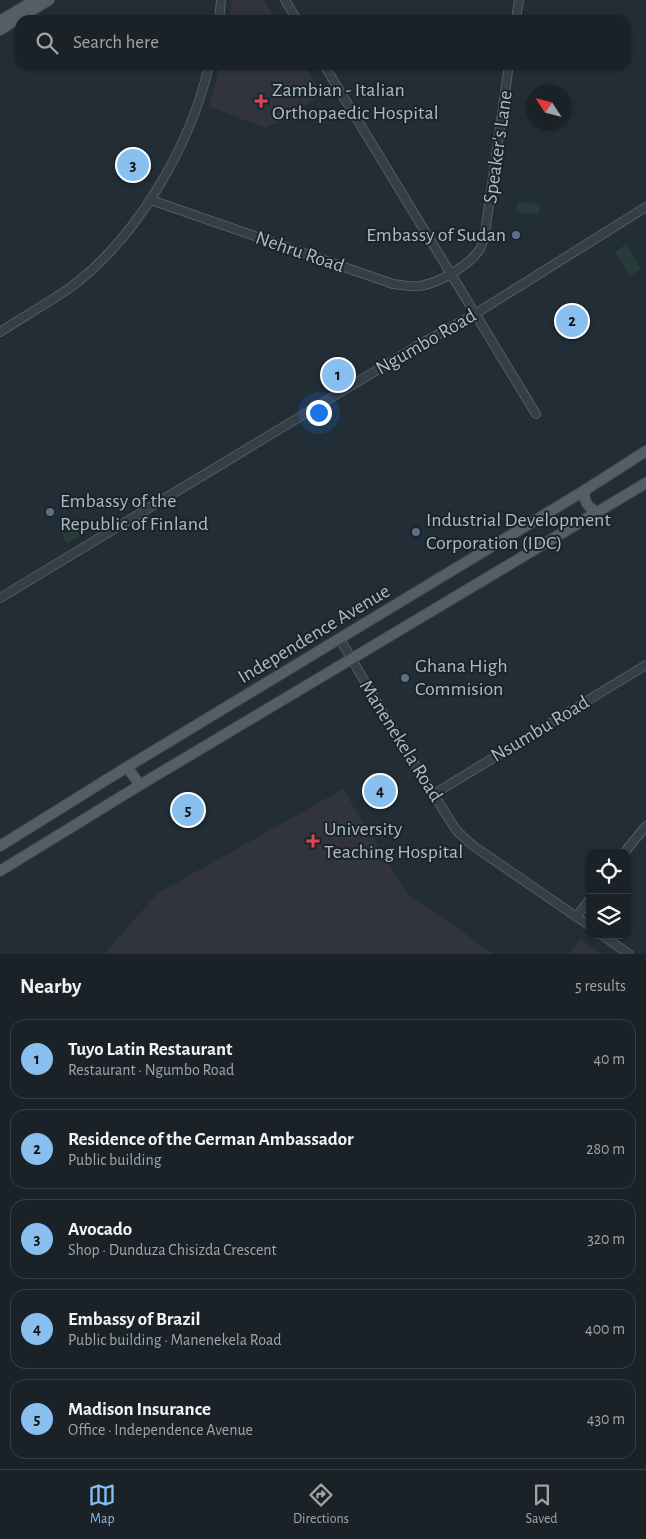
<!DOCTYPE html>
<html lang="en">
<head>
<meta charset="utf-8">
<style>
  body { margin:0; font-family:"Alegreya Sans",sans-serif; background:#232a30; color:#f1f3f6 }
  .controls { position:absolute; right:15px; bottom:15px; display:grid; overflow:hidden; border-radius:10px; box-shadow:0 1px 4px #0004 }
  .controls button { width:45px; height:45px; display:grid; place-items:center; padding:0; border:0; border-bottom:1px solid #383f45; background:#1a2228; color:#f1f3f6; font:25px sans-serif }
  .compass { position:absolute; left:526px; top:85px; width:45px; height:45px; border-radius:50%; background:#1a2228; box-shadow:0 1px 4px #0004; rotate:306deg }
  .you { position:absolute; left:318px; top:412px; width:18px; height:18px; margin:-12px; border:4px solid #fff; border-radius:50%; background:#1a73e8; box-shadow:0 0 0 8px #1a73e833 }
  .badge { display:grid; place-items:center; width:32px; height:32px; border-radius:50%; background:#88bfef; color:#111; font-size:16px; font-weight:700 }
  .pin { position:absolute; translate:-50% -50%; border:2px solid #fff; box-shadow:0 1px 5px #0006 }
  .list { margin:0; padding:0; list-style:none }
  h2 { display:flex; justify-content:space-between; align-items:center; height:65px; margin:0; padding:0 20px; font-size:21px }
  h2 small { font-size:16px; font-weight:400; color:#9fa4a8 }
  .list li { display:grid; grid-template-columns:32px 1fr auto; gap:15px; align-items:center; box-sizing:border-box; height:80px; margin:0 10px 10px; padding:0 10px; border:1px solid #383f45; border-radius:15px }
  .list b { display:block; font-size:19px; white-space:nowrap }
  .list p { margin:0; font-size:16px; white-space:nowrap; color:#9fa4a8 }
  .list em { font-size:16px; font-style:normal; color:#9fa4a8 }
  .icon { flex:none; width:28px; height:28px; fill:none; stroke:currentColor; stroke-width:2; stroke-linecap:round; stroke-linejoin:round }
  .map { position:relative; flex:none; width:646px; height:954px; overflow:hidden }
  .search { position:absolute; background:#1a2228; box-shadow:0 1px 4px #0004; left:15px; right:15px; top:15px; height:55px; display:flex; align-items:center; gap:12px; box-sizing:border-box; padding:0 18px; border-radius:15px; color:#9fa4a8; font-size:19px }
  .sheet { height:515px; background:#1a2228 }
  nav { display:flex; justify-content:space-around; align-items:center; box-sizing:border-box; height:70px; border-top:1px solid #383f45; background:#1a2228; font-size:14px; color:#9fa4a8 }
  nav a { display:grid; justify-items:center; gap:2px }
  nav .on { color:#88bfef }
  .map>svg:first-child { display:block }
</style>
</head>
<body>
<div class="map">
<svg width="646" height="954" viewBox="0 0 646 954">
  <rect width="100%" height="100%" fill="#222d36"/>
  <!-- medical -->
  <g fill="#31333e">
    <polygon points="231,0 264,0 276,20 230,20"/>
    <polygon points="220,65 304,65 322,95 266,128 209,107"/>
    <polygon points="343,789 407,893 494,954 104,954 158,893"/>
    <polygon points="580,939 602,954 569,954"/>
  </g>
  <!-- pitch -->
  <g fill="#273b38">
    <polygon points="518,202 540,204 539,215 516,212"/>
    <polygon points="626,244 641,269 630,276 615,252"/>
    <polygon points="82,523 87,532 67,544 62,535"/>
  </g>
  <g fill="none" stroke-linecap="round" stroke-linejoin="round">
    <!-- minor casing -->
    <g stroke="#525d64" stroke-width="10">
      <g id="minor">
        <polyline points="285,0 297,20"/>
        <polyline points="219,20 221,0"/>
        <polyline points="516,20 519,0"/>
        <polyline points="324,65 536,414"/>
        <path d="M 151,200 L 393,284 C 402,285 411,287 420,286 C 439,283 470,265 480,249 C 484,242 485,234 486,226 L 509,65"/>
        <path d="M 0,332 C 23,317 48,303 71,287 C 137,238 191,145 209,65"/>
        <polyline points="0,598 417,346 475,314 646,207"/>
        <polyline points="340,639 393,730 451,822 457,831 472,845 590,926"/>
        <polyline points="434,794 646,665"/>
        <polyline points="624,853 646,826"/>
        <polyline points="576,917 590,899"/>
        <polyline points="602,935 629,954"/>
      </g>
    </g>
    <!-- major casing -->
    <g stroke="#3e4850" stroke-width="12">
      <g id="major">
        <polyline points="0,21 35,0"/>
        <polyline points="0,30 49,0"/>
        <path d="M 585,490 C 583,501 587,507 597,512"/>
        <polyline points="127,767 140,785"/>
        <polyline points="0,846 127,767 582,492 646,451"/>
        <polyline points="0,871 140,785 646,483"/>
      </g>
    </g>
    <!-- minor -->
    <use href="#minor" stroke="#353f46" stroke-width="8"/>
    <!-- major -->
    <use href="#major" stroke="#535e66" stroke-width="10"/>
  </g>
  <!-- markers -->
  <g fill="#e0444e" stroke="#1a242b" stroke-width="2">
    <path d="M258.5 93.5h5v5h5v5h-5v5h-5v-5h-5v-5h5z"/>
    <path d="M310.5 833.5h5v5h5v5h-5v5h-5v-5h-5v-5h5z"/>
  </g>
  <g fill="#5c6f8a" stroke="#1a242b" stroke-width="2">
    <circle cx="516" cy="235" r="5"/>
    <circle cx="50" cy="512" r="5"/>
    <circle cx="416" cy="532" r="5"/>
    <circle cx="405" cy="678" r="5"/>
  </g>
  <g text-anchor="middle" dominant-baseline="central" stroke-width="4" stroke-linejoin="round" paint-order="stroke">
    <!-- poi labels -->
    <g font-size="20" fill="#afbac3" stroke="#1a242b" text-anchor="start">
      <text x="272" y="90">Zambian - Italian<tspan x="272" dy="23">Orthopaedic Hospital</tspan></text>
      <text x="506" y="235" text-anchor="end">Embassy of Sudan</text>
      <text x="60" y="501">Embassy of the<tspan x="60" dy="23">Republic of Finland</tspan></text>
      <text x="426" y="520">Industrial Development<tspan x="426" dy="23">Corporation (IDC)</tspan></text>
      <text x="415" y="666">Ghana High<tspan x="415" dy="23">Commision</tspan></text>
      <text x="324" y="829">University<tspan x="324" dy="23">Teaching Hospital</tspan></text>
    </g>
    <!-- street labels -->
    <g font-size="20" fill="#afbac3" stroke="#1a242b">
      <text transform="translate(498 147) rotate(-82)">Speaker's Lane</text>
      <text transform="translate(300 252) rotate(19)">Nehru Road</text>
      <text transform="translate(426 342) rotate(-30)">Ngumbo Road</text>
      <text transform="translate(314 634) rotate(-31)">Independence Avenue</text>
      <text transform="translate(540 729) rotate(-31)">Nsumbu Road</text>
      <text transform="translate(401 741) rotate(58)">Manenekela Road</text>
    </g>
  </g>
</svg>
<div class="controls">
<button><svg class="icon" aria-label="locate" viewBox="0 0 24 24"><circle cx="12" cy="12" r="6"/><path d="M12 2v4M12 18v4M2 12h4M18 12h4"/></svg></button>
<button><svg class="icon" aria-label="layers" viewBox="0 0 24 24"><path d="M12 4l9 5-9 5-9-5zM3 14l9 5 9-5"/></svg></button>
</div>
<svg class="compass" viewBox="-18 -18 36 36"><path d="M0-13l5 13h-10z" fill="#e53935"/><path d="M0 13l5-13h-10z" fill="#9fa4a8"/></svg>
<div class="you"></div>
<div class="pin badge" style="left:338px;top:375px">1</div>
<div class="pin badge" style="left:572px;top:321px">2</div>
<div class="pin badge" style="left:133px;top:165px">3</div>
<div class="pin badge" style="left:380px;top:791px">4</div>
<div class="pin badge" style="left:188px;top:810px">5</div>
<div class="search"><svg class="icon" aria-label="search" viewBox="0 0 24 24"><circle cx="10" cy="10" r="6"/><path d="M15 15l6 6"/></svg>Search here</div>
</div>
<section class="sheet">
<h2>Nearby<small>5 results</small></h2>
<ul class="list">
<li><span class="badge">1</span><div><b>Tuyo Latin Restaurant</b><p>Restaurant · Ngumbo Road</p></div><em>40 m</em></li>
<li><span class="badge">2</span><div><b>Residence of the German Ambassador</b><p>Public building</p></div><em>280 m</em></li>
<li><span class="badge">3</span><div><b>Avocado</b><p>Shop · Dunduza Chisizda Crescent</p></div><em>320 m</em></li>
<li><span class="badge">4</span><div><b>Embassy of Brazil</b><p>Public building · Manenekela Road</p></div><em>400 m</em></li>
<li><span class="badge">5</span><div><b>Madison Insurance</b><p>Office · Independence Avenue</p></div><em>430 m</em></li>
</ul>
</section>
<nav>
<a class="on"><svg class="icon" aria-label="map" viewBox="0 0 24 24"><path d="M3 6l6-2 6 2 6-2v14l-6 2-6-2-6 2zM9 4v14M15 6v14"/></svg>Map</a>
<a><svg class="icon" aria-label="directions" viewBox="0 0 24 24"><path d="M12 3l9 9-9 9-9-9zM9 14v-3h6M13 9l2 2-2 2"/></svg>Directions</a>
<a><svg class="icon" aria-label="saved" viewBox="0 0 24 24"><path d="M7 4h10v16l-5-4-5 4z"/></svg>Saved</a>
</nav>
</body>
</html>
